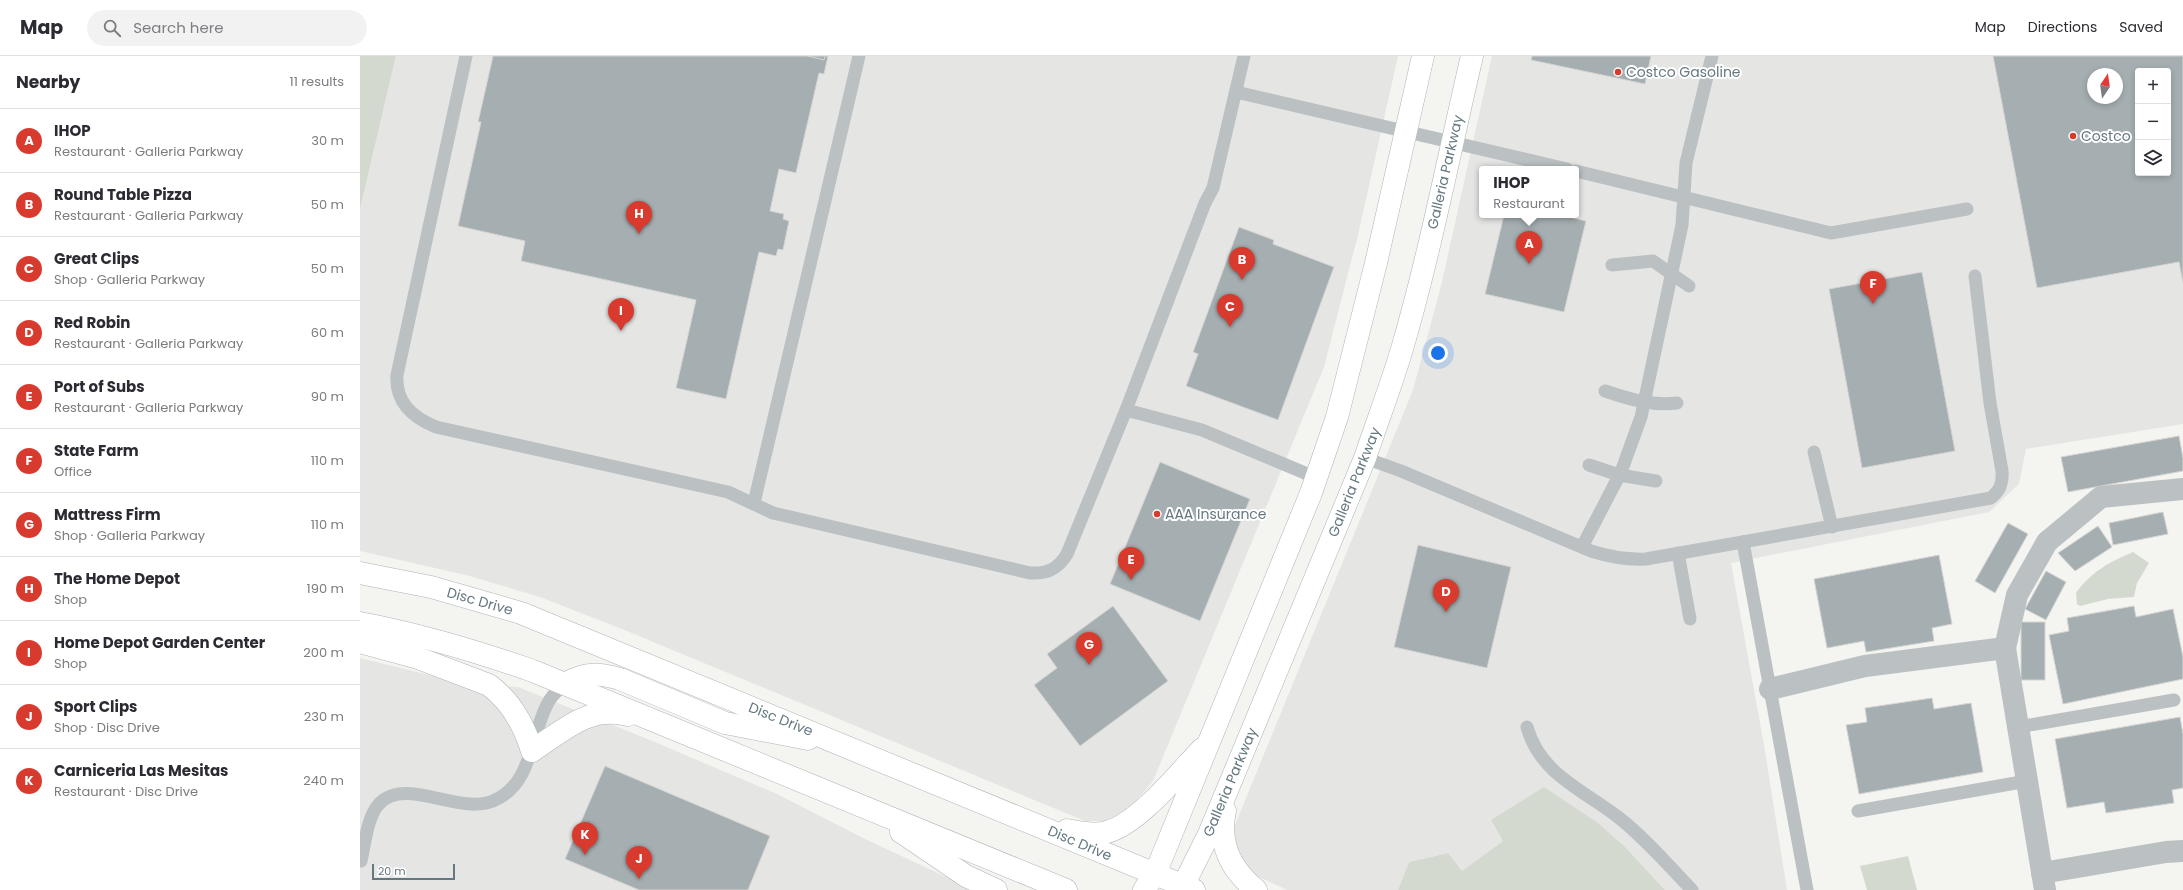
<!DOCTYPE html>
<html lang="en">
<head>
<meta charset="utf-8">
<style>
  body { margin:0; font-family:Poppins,sans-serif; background:#f2f2f3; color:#2b2b33 }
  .controls { position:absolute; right:12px; top:12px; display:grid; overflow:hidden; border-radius:4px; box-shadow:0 2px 6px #0003 }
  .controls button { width:36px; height:36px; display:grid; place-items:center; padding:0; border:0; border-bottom:1px solid #e1e1e2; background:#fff; color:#2b2b33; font:20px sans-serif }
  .compass { position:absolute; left:1727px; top:12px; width:36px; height:36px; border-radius:50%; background:#fff; box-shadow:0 2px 6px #0003; rotate:13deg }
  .scale { position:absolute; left:12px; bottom:10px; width:83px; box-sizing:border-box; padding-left:4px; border:2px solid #657880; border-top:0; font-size:11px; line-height:14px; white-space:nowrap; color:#657880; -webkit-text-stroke:3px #fff; paint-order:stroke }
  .you { position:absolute; left:1078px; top:297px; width:14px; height:14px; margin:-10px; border:3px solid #fff; border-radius:50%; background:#1a73e8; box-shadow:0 0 0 6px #1a73e833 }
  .badge { display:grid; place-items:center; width:26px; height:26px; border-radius:50%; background:#d83b2d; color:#fff; font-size:13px; font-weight:700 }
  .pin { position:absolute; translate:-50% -33px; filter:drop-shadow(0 1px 2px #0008) }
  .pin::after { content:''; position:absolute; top:21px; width:14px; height:12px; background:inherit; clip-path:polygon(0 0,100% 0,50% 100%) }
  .popup { position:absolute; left:1119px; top:110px; width:100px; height:52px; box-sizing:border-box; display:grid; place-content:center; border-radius:4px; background:#fff; filter:drop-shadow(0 1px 3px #0005); font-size:13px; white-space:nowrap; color:#7c7c81 }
  .popup b { font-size:15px; color:#2b2b33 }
  .popup::after { content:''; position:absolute; left:50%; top:100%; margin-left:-8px; border:8px solid transparent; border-top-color:#fff }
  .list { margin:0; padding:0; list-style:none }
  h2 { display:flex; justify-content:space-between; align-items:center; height:52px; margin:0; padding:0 16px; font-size:17px }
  h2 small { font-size:13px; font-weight:400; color:#7c7c81 }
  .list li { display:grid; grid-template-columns:26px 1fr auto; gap:12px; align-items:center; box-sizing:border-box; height:64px; padding:0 16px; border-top:1px solid #e1e1e2 }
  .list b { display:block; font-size:15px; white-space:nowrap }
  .list p { margin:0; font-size:13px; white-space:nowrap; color:#7c7c81 }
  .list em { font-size:13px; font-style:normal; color:#7c7c81 }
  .icon { flex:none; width:22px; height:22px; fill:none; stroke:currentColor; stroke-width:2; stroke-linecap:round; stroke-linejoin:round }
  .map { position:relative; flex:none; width:1823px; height:834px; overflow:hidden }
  header { display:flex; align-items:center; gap:24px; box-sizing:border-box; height:56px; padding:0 20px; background:#fff; border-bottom:1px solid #e1e1e2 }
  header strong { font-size:19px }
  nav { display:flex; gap:22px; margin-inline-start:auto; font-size:14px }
  .search { width:280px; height:36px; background:#f2f2f3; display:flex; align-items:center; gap:10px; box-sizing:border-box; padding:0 14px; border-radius:22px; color:#7c7c81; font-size:15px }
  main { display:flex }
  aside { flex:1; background:#fff }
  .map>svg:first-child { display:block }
</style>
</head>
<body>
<header>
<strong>Map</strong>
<div class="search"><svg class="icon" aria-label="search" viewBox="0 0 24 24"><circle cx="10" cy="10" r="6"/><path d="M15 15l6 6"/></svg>Search here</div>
<nav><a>Map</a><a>Directions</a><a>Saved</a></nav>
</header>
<main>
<aside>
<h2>Nearby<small>11 results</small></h2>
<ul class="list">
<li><span class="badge">A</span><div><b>IHOP</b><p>Restaurant · Galleria Parkway</p></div><em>30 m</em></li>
<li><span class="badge">B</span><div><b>Round Table Pizza</b><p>Restaurant · Galleria Parkway</p></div><em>50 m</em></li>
<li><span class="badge">C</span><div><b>Great Clips</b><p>Shop · Galleria Parkway</p></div><em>50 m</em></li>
<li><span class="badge">D</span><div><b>Red Robin</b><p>Restaurant · Galleria Parkway</p></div><em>60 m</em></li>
<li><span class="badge">E</span><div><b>Port of Subs</b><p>Restaurant · Galleria Parkway</p></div><em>90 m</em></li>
<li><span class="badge">F</span><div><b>State Farm</b><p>Office</p></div><em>110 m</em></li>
<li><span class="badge">G</span><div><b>Mattress Firm</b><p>Shop · Galleria Parkway</p></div><em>110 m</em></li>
<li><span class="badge">H</span><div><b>The Home Depot</b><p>Shop</p></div><em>190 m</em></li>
<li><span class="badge">I</span><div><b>Home Depot Garden Center</b><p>Shop</p></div><em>200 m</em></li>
<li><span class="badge">J</span><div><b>Sport Clips</b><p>Shop · Disc Drive</p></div><em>230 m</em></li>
<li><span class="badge">K</span><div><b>Carniceria Las Mesitas</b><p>Restaurant · Disc Drive</p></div><em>240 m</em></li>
</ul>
</aside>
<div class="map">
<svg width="1823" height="834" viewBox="0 0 1823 834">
  <rect width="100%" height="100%" fill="#f4f4f1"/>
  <!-- built -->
  <g fill="#e5e5e4" fill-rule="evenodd">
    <polygon points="36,0 1038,0 998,179 964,311 793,725 772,750 750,765 725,765 262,573 180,541 106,519 0,495 0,153"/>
    <path d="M 1132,0 L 1823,0 L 1823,368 L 1666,393 L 1659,428 L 1629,456 L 1371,507 L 1405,695 L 1427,834 L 1305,834 L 1266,792 L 1131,764 L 1143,785 L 1102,815 L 1087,797 L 1049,806 L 1038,834 L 927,834 L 897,820 L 882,808 L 872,783 L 875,769 L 1053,334 L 1082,226 ZM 1778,15 L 1808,15 L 1808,117 L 1778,117 ZM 1733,18 L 1757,18 L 1757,42 L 1733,42 ZM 1122,113 L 1216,113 L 1216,159 L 1122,159 Z"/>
    <polygon points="0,602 105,628 158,631 290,684 417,738 505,783 614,834 0,834"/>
  </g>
  <!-- green -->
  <g fill="#d4d9d0">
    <polygon points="0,0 36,0 0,153"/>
    <path d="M 1773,496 L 1789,507 L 1777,527 L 1774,541 L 1748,543 L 1720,550 L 1717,548 L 1716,537 C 1731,516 1749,506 1773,496 Z"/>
    <polygon points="1184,731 1238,767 1266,792 1305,834 1038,834 1049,806 1088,797 1102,815 1143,785 1131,764"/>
    <polygon points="1548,800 1557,834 1507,834 1500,810"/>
  </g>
  <!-- building -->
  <g fill="#a5aeb1" stroke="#d5d5d3" fill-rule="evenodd">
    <polygon points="133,0 468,0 464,18 459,17 436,117 419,113 410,155 424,158 423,163 429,165 423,194 418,193 416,200 399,196 366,343 316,332 336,244 161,205 165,185 98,170 121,66 118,66"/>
    <polygon points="448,0 465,0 464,4"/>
    <polygon points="1172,0 1291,0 1285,28 1171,4"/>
    <path d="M 1633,0 L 1823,0 L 1823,227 L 1819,206 L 1677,232 ZM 1778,15 L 1808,15 L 1808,117 L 1778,117 ZM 1733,18 L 1757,18 L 1757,42 L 1733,42 Z"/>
    <polygon points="1144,159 1202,159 1226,165 1204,256 1125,238"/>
    <polygon points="879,171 914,184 913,188 974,211 918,364 826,330 838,298 833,296"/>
    <polygon points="1562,216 1595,395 1502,412 1469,233"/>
    <polygon points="1819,380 1823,402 1823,415 1708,436 1701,401"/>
    <polygon points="800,406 890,443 840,565 750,528"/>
    <polygon points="1803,456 1808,478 1753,489 1749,467"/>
    <polygon points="1648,467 1668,478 1635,537 1615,525"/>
    <polygon points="1738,470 1752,491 1715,515 1698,497"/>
    <polygon points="1058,489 1151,511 1127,612 1034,591"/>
    <polygon points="1579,499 1592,568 1572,572 1574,585 1506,596 1504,585 1467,592 1454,523"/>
    <polygon points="1686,515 1706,526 1686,564 1665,553"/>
    <polygon points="753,550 808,625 720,690 674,629 697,612 687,598"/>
    <polygon points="1774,550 1776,561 1813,553 1823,601 1823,623 1703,648 1689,579 1709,575 1707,562"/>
    <rect x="1661" y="566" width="24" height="58"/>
    <polygon points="1572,642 1574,653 1611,647 1623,716 1499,738 1486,669 1507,666 1505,652"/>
    <polygon points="1820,661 1823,678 1823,732 1812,734 1814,747 1746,757 1744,746 1707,752 1695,683"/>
    <polygon points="245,710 410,780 388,834 279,834 205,803"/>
  </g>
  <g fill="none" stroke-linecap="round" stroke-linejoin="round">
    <!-- secondary casing -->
    <g stroke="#adb4b7" stroke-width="23">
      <g id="secondary">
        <polyline points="0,517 71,531 161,557 834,834"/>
        <path d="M 0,567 C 59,578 116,595 173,615 L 706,834"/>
        <path d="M 0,586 L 58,602 L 129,629 C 152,646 164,669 172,695 C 203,675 228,649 268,659"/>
        <path d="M 206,627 C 227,616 238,617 260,623 L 365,667 L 448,683"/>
        <path d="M 865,755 C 858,788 871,814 896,834"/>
        <path d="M 707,774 C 720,776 735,780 747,776 C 778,768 819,717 842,693"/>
        <polyline points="541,776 606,820 636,834"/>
        <polyline points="784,834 795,818 951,437 977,361 1016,207 1063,0"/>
        <path d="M 821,834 L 849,778 L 1005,402 C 1017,366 1031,330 1042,293 C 1070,197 1089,98 1112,0"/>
      </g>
    </g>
    <!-- lane -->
    <g stroke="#bbc0c2" stroke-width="13">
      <path d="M 106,0 L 37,319 C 35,346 52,361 76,371 L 368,436 L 413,457 L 670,517 C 687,518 698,513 707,498 L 766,354 L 845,147 L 853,132 L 884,0"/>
      <polyline points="876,36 1207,113"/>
      <polyline points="1216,115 1471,177 1607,153"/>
      <polyline points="1252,209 1293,205 1329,230"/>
      <path d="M 1245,335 C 1269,343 1291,350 1317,347"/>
      <polyline points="766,354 842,374 957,422"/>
      <polyline points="1454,396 1472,471"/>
      <path d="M 1005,402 L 1041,415 L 1231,495 C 1250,501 1266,504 1286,503 L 1631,442 C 1640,434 1643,428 1642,415 L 1630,347 L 1615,220"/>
      <polyline points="1229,409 1259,419 1296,425"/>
      <polyline points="394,447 499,0"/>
      <polyline points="1383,486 1447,834"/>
      <polyline points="1222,491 1261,416 1281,361 1322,169 1326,107 1352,0"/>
      <polyline points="1318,497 1330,563"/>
      <path d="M 1167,671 C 1180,718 1222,733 1258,761 C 1285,782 1308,809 1332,834"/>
      <polyline points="1658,671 1814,644"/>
      <polyline points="1498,755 1667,725"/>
      <path d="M 1,805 C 5,788 7,761 19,748 C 45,720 98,759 133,745 C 174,728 170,677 189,645 C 193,638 200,632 206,627"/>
    </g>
    <!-- street -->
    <g stroke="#bbc0c2" stroke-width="22">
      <polyline points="1645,592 1657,539 1687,486 1741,441 1823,433"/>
      <polyline points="1410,633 1505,610 1645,592 1685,834"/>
      <polyline points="1682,817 1806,796 1823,795"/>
    </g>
    <!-- secondary -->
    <use href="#secondary" stroke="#fff" stroke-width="22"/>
  </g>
  <!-- markers -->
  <g fill="#d83b2d" stroke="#fff" stroke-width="1.5">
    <circle cx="1258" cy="16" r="4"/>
    <circle cx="1713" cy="80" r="4"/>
    <circle cx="797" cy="458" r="4"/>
  </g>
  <g text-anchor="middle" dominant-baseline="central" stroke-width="4" stroke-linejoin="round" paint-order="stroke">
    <!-- poi labels -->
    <g font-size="14" fill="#657880" stroke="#fff" text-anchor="start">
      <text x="1266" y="16">Costco Gasoline</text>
      <text x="1721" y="80">Costco</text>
      <text x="805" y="458">AAA Insurance</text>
    </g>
    <!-- street labels -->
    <g font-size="14" fill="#657880" stroke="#fff">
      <text transform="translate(1085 116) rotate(-77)">Galleria Parkway</text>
      <text transform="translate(994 426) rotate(-68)">Galleria Parkway</text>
      <text transform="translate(120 545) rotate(16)">Disc Drive</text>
      <text transform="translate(421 663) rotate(22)">Disc Drive</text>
      <text transform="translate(870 726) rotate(-67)">Galleria Parkway</text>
      <text transform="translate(720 787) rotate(23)">Disc Drive</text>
    </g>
  </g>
</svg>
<div class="controls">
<button>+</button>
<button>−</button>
<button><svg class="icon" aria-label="layers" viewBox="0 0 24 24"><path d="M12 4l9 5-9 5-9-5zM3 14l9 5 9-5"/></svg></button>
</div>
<svg class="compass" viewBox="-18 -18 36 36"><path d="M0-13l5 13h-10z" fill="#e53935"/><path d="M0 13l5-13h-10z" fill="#7c7c81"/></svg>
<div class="scale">20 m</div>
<div class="you"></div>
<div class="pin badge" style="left:1169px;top:208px">A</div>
<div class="popup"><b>IHOP</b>Restaurant</div>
<div class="pin badge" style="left:882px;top:224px">B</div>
<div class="pin badge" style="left:870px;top:271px">C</div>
<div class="pin badge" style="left:1086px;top:556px">D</div>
<div class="pin badge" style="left:771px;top:524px">E</div>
<div class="pin badge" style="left:1513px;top:248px">F</div>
<div class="pin badge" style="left:729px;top:609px">G</div>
<div class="pin badge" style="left:279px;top:178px">H</div>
<div class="pin badge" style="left:261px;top:275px">I</div>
<div class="pin badge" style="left:279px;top:823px">J</div>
<div class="pin badge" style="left:225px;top:799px">K</div>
</div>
</main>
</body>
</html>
